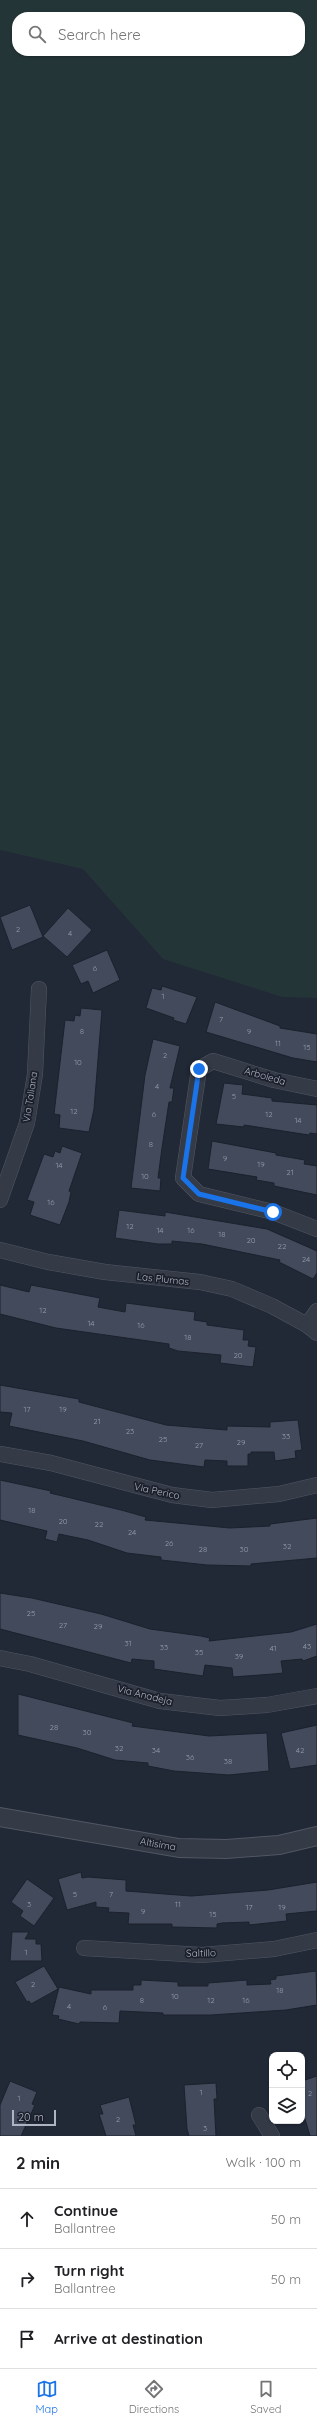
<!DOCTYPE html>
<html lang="en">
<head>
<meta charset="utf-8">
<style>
  body { margin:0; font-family:Quicksand,sans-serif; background:#f2f2f2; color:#202124 }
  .controls { position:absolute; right:12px; bottom:12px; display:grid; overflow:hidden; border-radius:8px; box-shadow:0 1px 3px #0004 }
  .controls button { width:36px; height:36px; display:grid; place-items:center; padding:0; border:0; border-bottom:1px solid #e0e0e0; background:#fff; color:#202124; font:20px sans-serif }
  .scale { position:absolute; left:12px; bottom:10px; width:44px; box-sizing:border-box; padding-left:4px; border:2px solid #afb4c3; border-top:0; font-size:11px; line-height:14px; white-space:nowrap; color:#afb4c3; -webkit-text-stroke:3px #1a1f2b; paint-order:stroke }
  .stop { position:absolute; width:12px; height:12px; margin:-9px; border:3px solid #1a73e8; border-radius:50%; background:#fff }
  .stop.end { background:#1a73e8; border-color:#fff; box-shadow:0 1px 4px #0008 }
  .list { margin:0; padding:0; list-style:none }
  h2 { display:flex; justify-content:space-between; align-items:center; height:52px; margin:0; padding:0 16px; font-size:17px }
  h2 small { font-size:13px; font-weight:400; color:#757577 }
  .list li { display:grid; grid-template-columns:26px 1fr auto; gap:12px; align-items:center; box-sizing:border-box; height:60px; padding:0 16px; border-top:1px solid #e0e0e0 }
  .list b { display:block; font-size:15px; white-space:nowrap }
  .list p { margin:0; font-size:13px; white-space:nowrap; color:#757577 }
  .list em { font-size:13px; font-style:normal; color:#757577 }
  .icon { flex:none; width:22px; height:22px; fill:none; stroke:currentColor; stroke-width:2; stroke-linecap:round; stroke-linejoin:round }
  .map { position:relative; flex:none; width:317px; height:2136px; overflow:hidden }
  .search { position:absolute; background:#fff; box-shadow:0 1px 3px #0004; left:12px; right:12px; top:12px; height:44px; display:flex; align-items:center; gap:10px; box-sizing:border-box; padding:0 14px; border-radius:16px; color:#757577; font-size:15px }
  .sheet { height:232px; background:#fff }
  nav { display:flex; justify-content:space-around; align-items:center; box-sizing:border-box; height:56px; border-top:1px solid #e0e0e0; background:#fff; font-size:11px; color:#757577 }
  nav a { display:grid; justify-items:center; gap:2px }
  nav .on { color:#1a73e8 }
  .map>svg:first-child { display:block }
</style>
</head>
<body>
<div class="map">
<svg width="317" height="2136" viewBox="0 0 317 2136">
  <rect width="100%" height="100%" fill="#212836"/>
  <!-- green -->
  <path fill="#243538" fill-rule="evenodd" d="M 0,0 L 317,0 L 317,998 L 282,997 L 163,959 L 83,869 L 0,850 ZM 17,17 L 300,17 L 300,51 L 17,51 Z"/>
  <!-- building -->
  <g fill="#424a5b" stroke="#1c212d">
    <polygon points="30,905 43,937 12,950 0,917"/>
    <polygon points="68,908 92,930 67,957 43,936"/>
    <polygon points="107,950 120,980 93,993 88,981 81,984 72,965"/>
    <polygon points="162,986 197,997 186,1024 173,1020 174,1018 146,1008 152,988 161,990"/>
    <polygon points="215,1002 280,1026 280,1028 317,1034 317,1062 293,1058 206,1032"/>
    <polygon points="81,1008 102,1010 94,1109 89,1132 59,1128 60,1115 54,1114 65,1020 74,1021 75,1015 80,1016"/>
    <polygon points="153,1039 180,1046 170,1088 174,1088 172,1102 169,1102 162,1148 158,1178 161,1178 160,1191 131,1188 145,1075"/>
    <polygon points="224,1083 243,1085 242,1094 272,1098 272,1101 317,1105 317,1134 310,1133 309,1135 244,1125 244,1127 216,1124"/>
    <polygon points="212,1141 276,1153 276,1155 305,1160 304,1164 317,1166 317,1195 274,1186 274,1183 256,1180 257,1177 208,1169"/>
    <polygon points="62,1146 82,1153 69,1191 71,1192 69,1202 60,1225 30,1215 34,1202 27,1200 44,1154 53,1157 55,1151 60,1153"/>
    <polygon points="119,1210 165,1216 165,1212 267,1229 317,1251 317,1273 313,1279 279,1262 280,1260 202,1244 172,1241 172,1244 158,1244 115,1238"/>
    <polygon points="0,1285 29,1292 31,1285 100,1298 98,1307 125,1312 126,1303 195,1312 194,1320 207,1322 207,1325 244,1330 243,1340 249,1340 248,1346 256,1347 253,1367 220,1363 221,1355 178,1351 169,1348 169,1344 56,1328 0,1314"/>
    <polygon points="0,1385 79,1399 79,1402 166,1425 227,1430 227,1426 270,1427 270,1422 298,1420 302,1450 295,1451 296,1458 275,1461 274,1452 251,1452 251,1454 248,1454 248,1466 227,1466 227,1461 205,1460 204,1467 150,1460 83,1441 9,1426 12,1413 0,1412"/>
    <polygon points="0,1480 51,1491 50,1493 121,1510 146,1517 145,1520 230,1528 270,1526 270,1524 317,1518 317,1558 251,1564 251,1566 207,1565 161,1560 161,1557 127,1553 88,1540 59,1534 57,1542 45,1539 47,1531 0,1520"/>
    <polygon points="0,1593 32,1598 101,1614 150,1629 201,1636 210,1638 209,1641 291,1632 317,1624 317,1656 303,1661 302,1659 281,1661 283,1673 273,1674 233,1677 232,1668 205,1665 203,1676 154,1669 154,1661 132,1659 131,1663 0,1629"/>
    <polygon points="18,1694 133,1723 132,1726 209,1736 267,1733 269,1771 229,1775 174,1771 148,1766 148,1763 115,1760 77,1748 18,1735"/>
    <polygon points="317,1725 317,1765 290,1769 281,1733"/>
    <polygon points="81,1872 82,1878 88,1877 126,1880 126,1891 191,1896 268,1890 317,1882 317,1911 286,1914 287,1921 249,1925 249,1922 222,1923 217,1924 217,1928 172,1927 172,1924 128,1924 129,1913 108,1912 109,1908 96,1907 96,1902 67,1910 58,1879"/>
    <polygon points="27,1879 54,1898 34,1926 20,1916 23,1911 11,1902"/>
    <polygon points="12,1932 29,1932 25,1939 36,1939 36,1944 41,1944 42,1961 10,1961"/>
    <polygon points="44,1966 58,1989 31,2004 29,2001 27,2002 15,1982"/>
    <polygon points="316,1971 317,2005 286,2010 211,2015 163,2015 163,2013 120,2011 119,2023 80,2022 79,2024 58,2019 59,2016 52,2015 59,1987 91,1994 91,1990 133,1990 133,1985 141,1985 141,1980 178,1982 178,1986 208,1986 208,1983 247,1980 247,1985 271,1984 270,1980 276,1979 276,1976"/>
    <polygon points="317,2076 317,2136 310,2136 302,2109 302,2081"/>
    <polygon points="10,2081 37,2092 32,2104 35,2105 21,2136 0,2136 0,2105"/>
    <polygon points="216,2083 217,2099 214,2099 216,2136 189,2136 187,2129 184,2085"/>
    <polygon points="129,2097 136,2125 133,2125 136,2136 106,2136 99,2114 103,2114 100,2105"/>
  </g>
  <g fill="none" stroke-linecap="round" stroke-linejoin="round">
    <!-- minor casing -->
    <g stroke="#525764" stroke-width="16">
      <g id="minor">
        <polyline points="317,1089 274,1080 213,1061 199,1069 183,1178 199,1194 273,1212 317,1229"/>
        <polyline points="0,1200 27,1123 35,1074 39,989"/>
        <polyline points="0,1250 48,1262 105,1272 200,1282 232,1289 272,1306 307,1325 317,1333"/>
        <polyline points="307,1325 317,1311"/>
        <polyline points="0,1454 51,1463 172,1495 212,1500 279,1494 317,1485"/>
        <polyline points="0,1658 30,1664 160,1701 220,1708 267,1705 317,1696"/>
        <polyline points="84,1948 202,1955 274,1949 317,1940"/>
        <polyline points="259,2115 272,2136"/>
      </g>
    </g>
    <!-- tertiary casing -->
    <g stroke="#525764" stroke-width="20">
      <polyline id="tertiary" points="0,1817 179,1848 226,1849 279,1845 317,1836"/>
    </g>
    <!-- minor -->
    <use href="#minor" stroke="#343a46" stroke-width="15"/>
    <!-- tertiary -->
    <use href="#tertiary" stroke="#343a46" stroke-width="18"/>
  </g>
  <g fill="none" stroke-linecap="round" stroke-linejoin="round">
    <!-- route -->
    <polyline stroke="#1a73e8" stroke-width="5" points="199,1069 183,1178 199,1194 273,1212"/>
  </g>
  <g text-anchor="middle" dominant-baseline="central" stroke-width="3.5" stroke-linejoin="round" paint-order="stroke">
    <!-- number labels -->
    <g font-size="8" fill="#949aa9">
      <text x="18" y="929">2</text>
      <text x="70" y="933">4</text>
      <text x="95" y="968">6</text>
      <text x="163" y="996">1</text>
      <text x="221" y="1019">7</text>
      <text x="82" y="1031">8</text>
      <text x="249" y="1031">9</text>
      <text x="278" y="1043">11</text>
      <text x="307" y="1047">15</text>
      <text x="165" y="1055">2</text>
      <text x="78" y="1062">10</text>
      <text x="157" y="1086">4</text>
      <text x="234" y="1096">5</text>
      <text x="74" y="1111">12</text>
      <text x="154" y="1114">6</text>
      <text x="269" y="1114">12</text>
      <text x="298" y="1120">14</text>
      <text x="151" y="1144">8</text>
      <text x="225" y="1158">9</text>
      <text x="261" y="1164">19</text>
      <text x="59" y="1165">14</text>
      <text x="290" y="1172">21</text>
      <text x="145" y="1176">10</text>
      <text x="51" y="1202">16</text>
      <text x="130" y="1226">12</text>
      <text x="160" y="1230">14</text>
      <text x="191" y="1230">16</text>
      <text x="222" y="1234">18</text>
      <text x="251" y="1240">20</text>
      <text x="282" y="1246">22</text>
      <text x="306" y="1259">24</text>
      <text x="43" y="1310">12</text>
      <text x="91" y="1323">14</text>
      <text x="141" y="1325">16</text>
      <text x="188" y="1337">18</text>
      <text x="238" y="1355">20</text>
      <text x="27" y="1409">17</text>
      <text x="63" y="1409">19</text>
      <text x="97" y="1421">21</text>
      <text x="130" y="1431">23</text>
      <text x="286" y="1436">33</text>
      <text x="163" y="1439">25</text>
      <text x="241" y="1442">29</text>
      <text x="199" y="1445">27</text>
      <text x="32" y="1510">18</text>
      <text x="63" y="1521">20</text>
      <text x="99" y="1524">22</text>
      <text x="132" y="1532">24</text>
      <text x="169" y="1543">26</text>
      <text x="287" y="1546">32</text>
      <text x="203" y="1549">28</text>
      <text x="244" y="1549">30</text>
      <text x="31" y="1613">25</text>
      <text x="63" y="1625">27</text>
      <text x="98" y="1626">29</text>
      <text x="128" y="1643">31</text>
      <text x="307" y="1646">43</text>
      <text x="164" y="1647">33</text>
      <text x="273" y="1648">41</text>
      <text x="199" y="1652">35</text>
      <text x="239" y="1656">39</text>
      <text x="54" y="1727">28</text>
      <text x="87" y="1732">30</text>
      <text x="119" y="1748">32</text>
      <text x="156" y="1750">34</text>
      <text x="300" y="1750">42</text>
      <text x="190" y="1757">36</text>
      <text x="228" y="1761">38</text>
      <text x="75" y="1894">5</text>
      <text x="111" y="1894">7</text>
      <text x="29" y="1904">3</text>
      <text x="178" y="1904">11</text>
      <text x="249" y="1907">17</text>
      <text x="282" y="1907">19</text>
      <text x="143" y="1911">9</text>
      <text x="213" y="1914">15</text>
      <text x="26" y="1952">1</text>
      <text x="33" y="1984">2</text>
      <text x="280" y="1990">18</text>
      <text x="175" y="1996">10</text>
      <text x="142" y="2000">8</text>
      <text x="211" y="2000">12</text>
      <text x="246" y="2000">16</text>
      <text x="69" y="2006">4</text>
      <text x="105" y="2007">6</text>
      <text x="201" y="2092">1</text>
      <text x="310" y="2093">2</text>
      <text x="19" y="2098">1</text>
      <text x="118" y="2119">2</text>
      <text x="205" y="2128">3</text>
    </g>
    <!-- street labels -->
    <g font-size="10" fill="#afb4c3" stroke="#1a1f2b">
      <text transform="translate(265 1076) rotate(16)">Arboleda</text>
      <text transform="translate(30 1097) rotate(-81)">Via Taliana</text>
      <text transform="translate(163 1279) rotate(6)">Las Plumas</text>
      <text transform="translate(157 1491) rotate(12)">Via Perico</text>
      <text transform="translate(145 1695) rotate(14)">Via Anadeja</text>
      <text transform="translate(158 1844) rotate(10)">Altisima</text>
      <text transform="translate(201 1953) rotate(-1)">Saltillo</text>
    </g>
  </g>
</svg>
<div class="controls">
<button><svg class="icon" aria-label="locate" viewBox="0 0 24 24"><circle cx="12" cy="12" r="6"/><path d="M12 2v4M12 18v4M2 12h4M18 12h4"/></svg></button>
<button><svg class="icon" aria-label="layers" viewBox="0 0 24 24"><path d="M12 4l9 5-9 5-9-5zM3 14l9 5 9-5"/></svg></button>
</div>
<div class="scale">20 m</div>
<div class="stop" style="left:273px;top:1212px"></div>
<div class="stop end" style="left:199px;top:1069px"></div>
<div class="search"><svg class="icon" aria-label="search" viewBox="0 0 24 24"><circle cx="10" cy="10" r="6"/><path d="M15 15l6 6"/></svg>Search here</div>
</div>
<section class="sheet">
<h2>2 min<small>Walk · 100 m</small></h2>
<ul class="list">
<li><svg class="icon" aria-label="ahead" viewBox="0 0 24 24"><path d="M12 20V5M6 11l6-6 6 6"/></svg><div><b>Continue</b><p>Ballantree</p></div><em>50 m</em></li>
<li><svg class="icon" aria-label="right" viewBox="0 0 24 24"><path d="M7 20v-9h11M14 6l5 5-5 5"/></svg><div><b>Turn right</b><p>Ballantree</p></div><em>50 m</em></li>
<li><svg class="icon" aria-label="arrive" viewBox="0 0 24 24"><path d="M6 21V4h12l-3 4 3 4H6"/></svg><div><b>Arrive at destination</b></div></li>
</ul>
</section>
<nav>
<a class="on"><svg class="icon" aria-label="map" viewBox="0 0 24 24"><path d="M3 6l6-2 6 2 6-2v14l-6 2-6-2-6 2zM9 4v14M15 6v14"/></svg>Map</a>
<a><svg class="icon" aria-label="directions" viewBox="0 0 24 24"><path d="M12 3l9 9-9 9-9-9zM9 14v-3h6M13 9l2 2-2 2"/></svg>Directions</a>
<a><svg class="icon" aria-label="saved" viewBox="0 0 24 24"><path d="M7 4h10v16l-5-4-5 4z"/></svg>Saved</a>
</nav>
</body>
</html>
